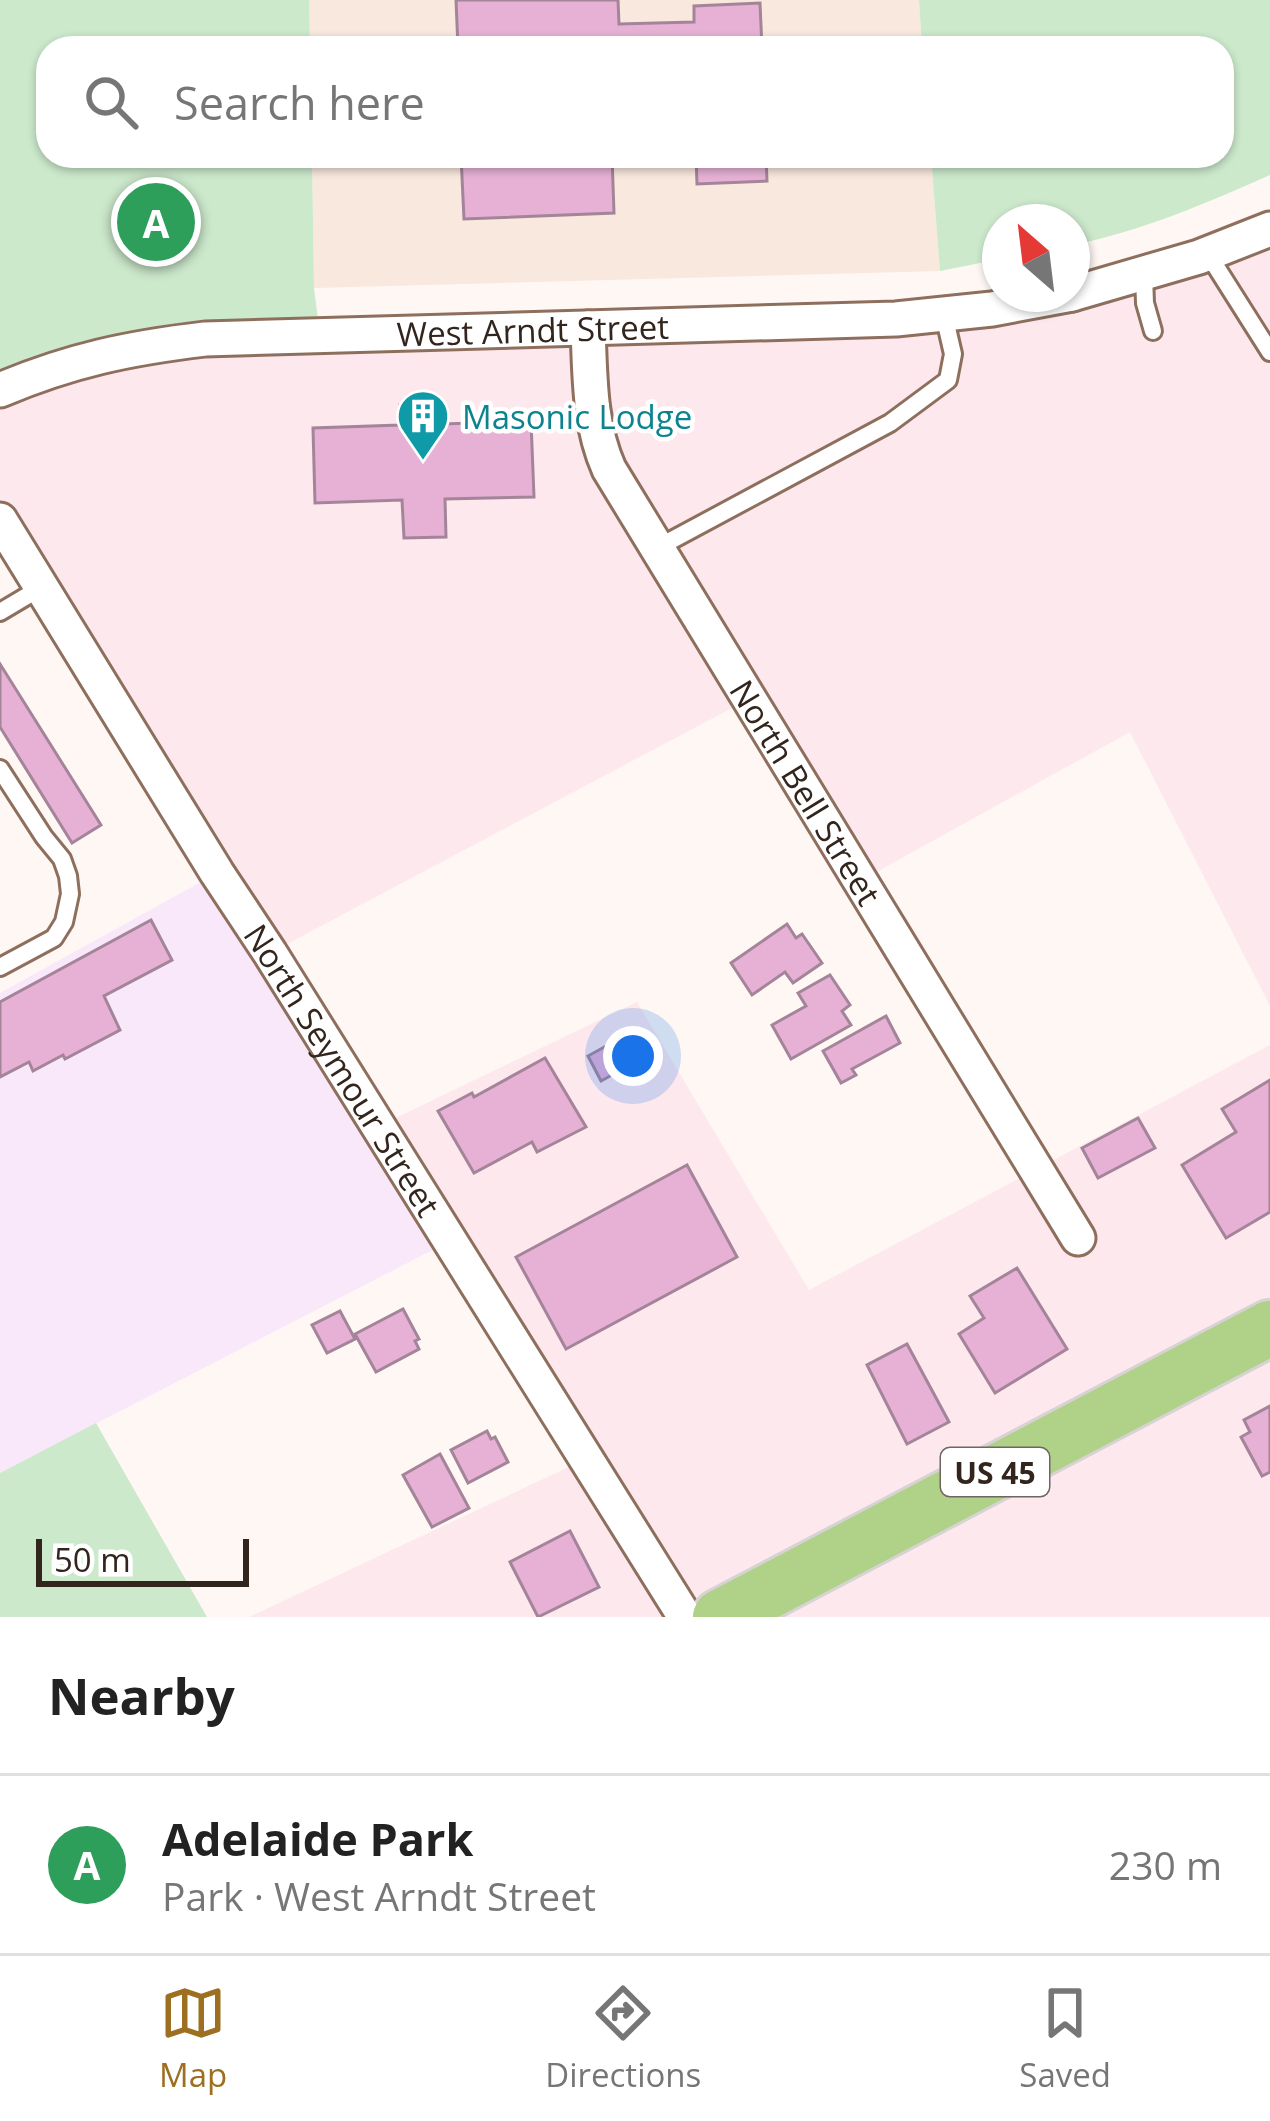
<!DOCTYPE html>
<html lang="en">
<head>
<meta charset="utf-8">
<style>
  body { margin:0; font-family:"Open Sans",sans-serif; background:#f6f6f6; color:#222 }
  .compass { position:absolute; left:982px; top:204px; width:108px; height:108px; border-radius:50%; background:#fff; box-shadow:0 3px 9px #0004; rotate:332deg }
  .scale { position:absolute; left:36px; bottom:30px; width:213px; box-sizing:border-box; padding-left:12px; border:6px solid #32251d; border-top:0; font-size:33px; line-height:42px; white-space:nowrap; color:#32251d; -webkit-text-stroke:9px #fff; paint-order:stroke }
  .you { position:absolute; left:633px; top:1056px; width:42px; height:42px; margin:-30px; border:9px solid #fff; border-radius:50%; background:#1a73e8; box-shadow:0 0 0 18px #1a73e833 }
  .badge { display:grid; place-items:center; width:78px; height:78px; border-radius:50%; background:#9d6f20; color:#fff; font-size:39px; font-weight:700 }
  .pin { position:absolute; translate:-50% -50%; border:6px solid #fff; box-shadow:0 3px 12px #0006 }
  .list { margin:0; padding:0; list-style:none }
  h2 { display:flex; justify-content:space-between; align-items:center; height:156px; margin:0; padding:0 48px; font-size:51px }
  h2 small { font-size:39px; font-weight:400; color:#767676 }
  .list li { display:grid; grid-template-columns:78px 1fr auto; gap:36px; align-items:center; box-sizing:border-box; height:180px; padding:0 48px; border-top:3px solid #e0e0e0 }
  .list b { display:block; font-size:45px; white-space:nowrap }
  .list p { margin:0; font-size:39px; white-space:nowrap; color:#767676 }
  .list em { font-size:39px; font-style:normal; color:#767676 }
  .icon { flex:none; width:66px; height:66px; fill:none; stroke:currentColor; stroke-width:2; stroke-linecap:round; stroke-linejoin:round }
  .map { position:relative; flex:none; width:1270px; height:1617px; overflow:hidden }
  .search { position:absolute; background:#fff; box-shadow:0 3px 9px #0004; left:36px; right:36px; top:36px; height:132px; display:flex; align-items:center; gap:30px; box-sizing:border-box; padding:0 42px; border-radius:36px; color:#767676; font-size:45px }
  .sheet { height:336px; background:#fff }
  nav { display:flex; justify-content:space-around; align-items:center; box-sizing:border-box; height:168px; border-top:3px solid #e0e0e0; background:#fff; font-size:33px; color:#767676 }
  nav a { display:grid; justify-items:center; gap:6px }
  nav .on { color:#9d6f20 }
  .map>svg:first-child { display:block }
</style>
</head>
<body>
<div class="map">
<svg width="1270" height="1617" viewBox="0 0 1270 1617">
  <rect width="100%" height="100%" fill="#fef7f3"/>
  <!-- commercial -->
  <g fill="#fde8ed">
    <polygon points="1270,229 1270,1006 1130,732 860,881 749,699 270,953 0,520 0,390 83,359 935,316"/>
    <polygon points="637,1002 809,1290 1270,1045 1270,1617 249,1617 586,1459 379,1126"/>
  </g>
  <!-- industrial -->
  <polygon fill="#f9e8fa" points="217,873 450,1241 0,1473 0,993"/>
  <!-- built -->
  <g fill="#f9e8de">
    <polygon points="309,0 919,0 922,48 310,48"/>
    <polygon points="312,156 931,156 940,271 314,288"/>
  </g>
  <!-- green -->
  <g fill="#cce9cc">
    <polygon points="0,0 309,0 310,48 48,48 48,156 312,156 314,288 320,336 205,339 0,390"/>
    <path d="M 919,0 L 1270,0 L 1270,175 C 1207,203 1139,232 1072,245 L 1072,222 L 1000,222 L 1000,259 L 940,271 L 931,156 L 1222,156 L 1222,48 L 922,48 Z"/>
    <polygon points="96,1423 207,1617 0,1617 0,1473"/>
  </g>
  <!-- building -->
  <g fill="#e6b1d5" stroke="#a48499" stroke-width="3">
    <polygon points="456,0 618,0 619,24 694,22 694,6 760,3 762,48 458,48"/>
    <polygon points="461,156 612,156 614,213 464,219"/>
    <polygon points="696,156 766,156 767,181 697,184"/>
    <polygon points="442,404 443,424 531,421 534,497 445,499 446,537 404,538 402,500 315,503 313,428 400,425 400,405"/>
    <polygon points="0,664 101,825 72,843 0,727"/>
    <polygon points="151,920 172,960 104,996 120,1030 65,1059 63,1055 33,1071 29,1062 0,1077 0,1002"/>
    <polygon points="787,924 796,938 802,934 822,963 793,983 785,972 752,995 731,963"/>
    <polygon points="830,975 850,1005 842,1011 851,1025 791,1059 772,1025 806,1006 798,993"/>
    <polygon points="886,1016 900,1043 852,1069 856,1075 841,1083 823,1051"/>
    <polygon points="608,1045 621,1070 601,1081 588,1056"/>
    <polygon points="545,1058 586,1127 537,1152 532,1142 474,1173 438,1111 472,1093 474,1097"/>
    <polygon points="1270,1080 1270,1212 1226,1238 1182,1165 1236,1132 1222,1109"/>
    <polygon points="1138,1118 1155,1148 1098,1178 1082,1148"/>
    <polygon points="687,1165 737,1257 566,1349 516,1257"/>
    <polygon points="1017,1268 1067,1349 995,1393 959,1334 984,1318 970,1296"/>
    <polygon points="403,1309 419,1339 415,1341 419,1349 376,1372 355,1334"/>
    <polygon points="340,1311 355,1339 327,1353 312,1325"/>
    <polygon points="907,1344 949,1422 907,1444 867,1365"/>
    <polygon points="1270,1406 1270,1472 1262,1476 1241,1437 1250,1432 1244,1420"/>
    <polygon points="487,1431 491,1439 495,1437 508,1462 468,1483 451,1450"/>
    <polygon points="440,1454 469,1508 432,1527 403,1475"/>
    <polygon points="570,1531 599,1587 538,1617 510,1562"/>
  </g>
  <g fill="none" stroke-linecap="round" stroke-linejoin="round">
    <!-- lane casing -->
    <g stroke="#8e6f5d" stroke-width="22">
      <g id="lane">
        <polyline points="1208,254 1270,352"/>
        <polyline points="1144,275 1145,303 1153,331"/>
        <polyline points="657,548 890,423 948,380 953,354 944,315"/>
        <polyline points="0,612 42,587"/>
        <polyline points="0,769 44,837 62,859 68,876 70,894 64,922 54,938 0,967"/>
      </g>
    </g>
    <!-- street casing -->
    <g stroke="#8e6f5d" stroke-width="39">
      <g id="street">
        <polyline points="1072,294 1199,257 1270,229"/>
        <path id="s1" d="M 588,328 C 590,377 589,424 609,469 L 1078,1238"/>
        <path id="s2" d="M 0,390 C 71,360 129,348 205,339 L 896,319 L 992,309 L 1072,294"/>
        <path id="s3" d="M 0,520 L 217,873 L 270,953 L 685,1617"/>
      </g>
    </g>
    <!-- primary casing -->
    <g stroke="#d6d3d2" stroke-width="60">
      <polyline id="primary" points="720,1617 1270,1328"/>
    </g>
    <!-- lane -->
    <use href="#lane" stroke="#fff" stroke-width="16"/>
    <!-- street -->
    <use href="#street" stroke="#fff" stroke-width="33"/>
    <!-- primary -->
    <use href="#primary" stroke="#b0d188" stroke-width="54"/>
  </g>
  <!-- icons -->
  <defs>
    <g id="building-pin" transform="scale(2.7)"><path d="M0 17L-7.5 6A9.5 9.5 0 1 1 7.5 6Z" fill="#0f9aa8" stroke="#fff"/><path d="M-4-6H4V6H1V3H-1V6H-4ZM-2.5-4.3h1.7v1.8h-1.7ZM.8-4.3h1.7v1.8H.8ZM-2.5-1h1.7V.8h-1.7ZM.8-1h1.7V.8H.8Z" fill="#fff"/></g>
  </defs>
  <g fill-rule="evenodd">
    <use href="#building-pin" x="423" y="416"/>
  </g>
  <g text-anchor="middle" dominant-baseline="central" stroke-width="9" stroke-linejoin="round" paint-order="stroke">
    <!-- shield labels -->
    <rect fill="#fff" stroke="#706661" stroke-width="3" x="941" y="1448" width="108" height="48" rx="9"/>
    <g font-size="30" font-weight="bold" fill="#32251d">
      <text x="995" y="1472">US 45</text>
    </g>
    <!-- street labels -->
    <g font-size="33" fill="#32251d" stroke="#fff">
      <text stroke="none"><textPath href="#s2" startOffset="540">West Arndt Street</textPath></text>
      <text stroke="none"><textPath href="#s1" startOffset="522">North Bell Street</textPath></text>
      <text stroke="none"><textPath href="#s3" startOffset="648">North Seymour Street</textPath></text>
    </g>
    <!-- culture labels -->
    <g font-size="33" fill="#0d838f" stroke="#fff" text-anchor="start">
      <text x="462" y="416">Masonic Lodge</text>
    </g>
  </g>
</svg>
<svg class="compass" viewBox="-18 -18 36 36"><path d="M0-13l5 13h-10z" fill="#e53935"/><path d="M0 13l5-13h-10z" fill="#767676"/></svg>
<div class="scale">50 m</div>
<div class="you"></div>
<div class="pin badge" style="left:156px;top:222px;background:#2e9e5b">A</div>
<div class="search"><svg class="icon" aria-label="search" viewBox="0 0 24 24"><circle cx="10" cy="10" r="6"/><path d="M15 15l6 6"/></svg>Search here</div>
</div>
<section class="sheet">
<h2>Nearby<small></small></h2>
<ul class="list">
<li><span class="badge" style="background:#2e9e5b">A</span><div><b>Adelaide Park</b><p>Park · West Arndt Street</p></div><em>230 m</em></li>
</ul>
</section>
<nav>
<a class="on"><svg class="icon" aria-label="map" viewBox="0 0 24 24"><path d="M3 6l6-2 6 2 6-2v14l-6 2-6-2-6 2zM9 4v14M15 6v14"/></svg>Map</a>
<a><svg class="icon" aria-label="directions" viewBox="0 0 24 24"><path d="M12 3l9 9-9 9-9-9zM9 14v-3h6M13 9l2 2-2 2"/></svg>Directions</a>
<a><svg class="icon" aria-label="saved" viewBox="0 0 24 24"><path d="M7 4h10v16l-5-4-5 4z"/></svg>Saved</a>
</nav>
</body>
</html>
